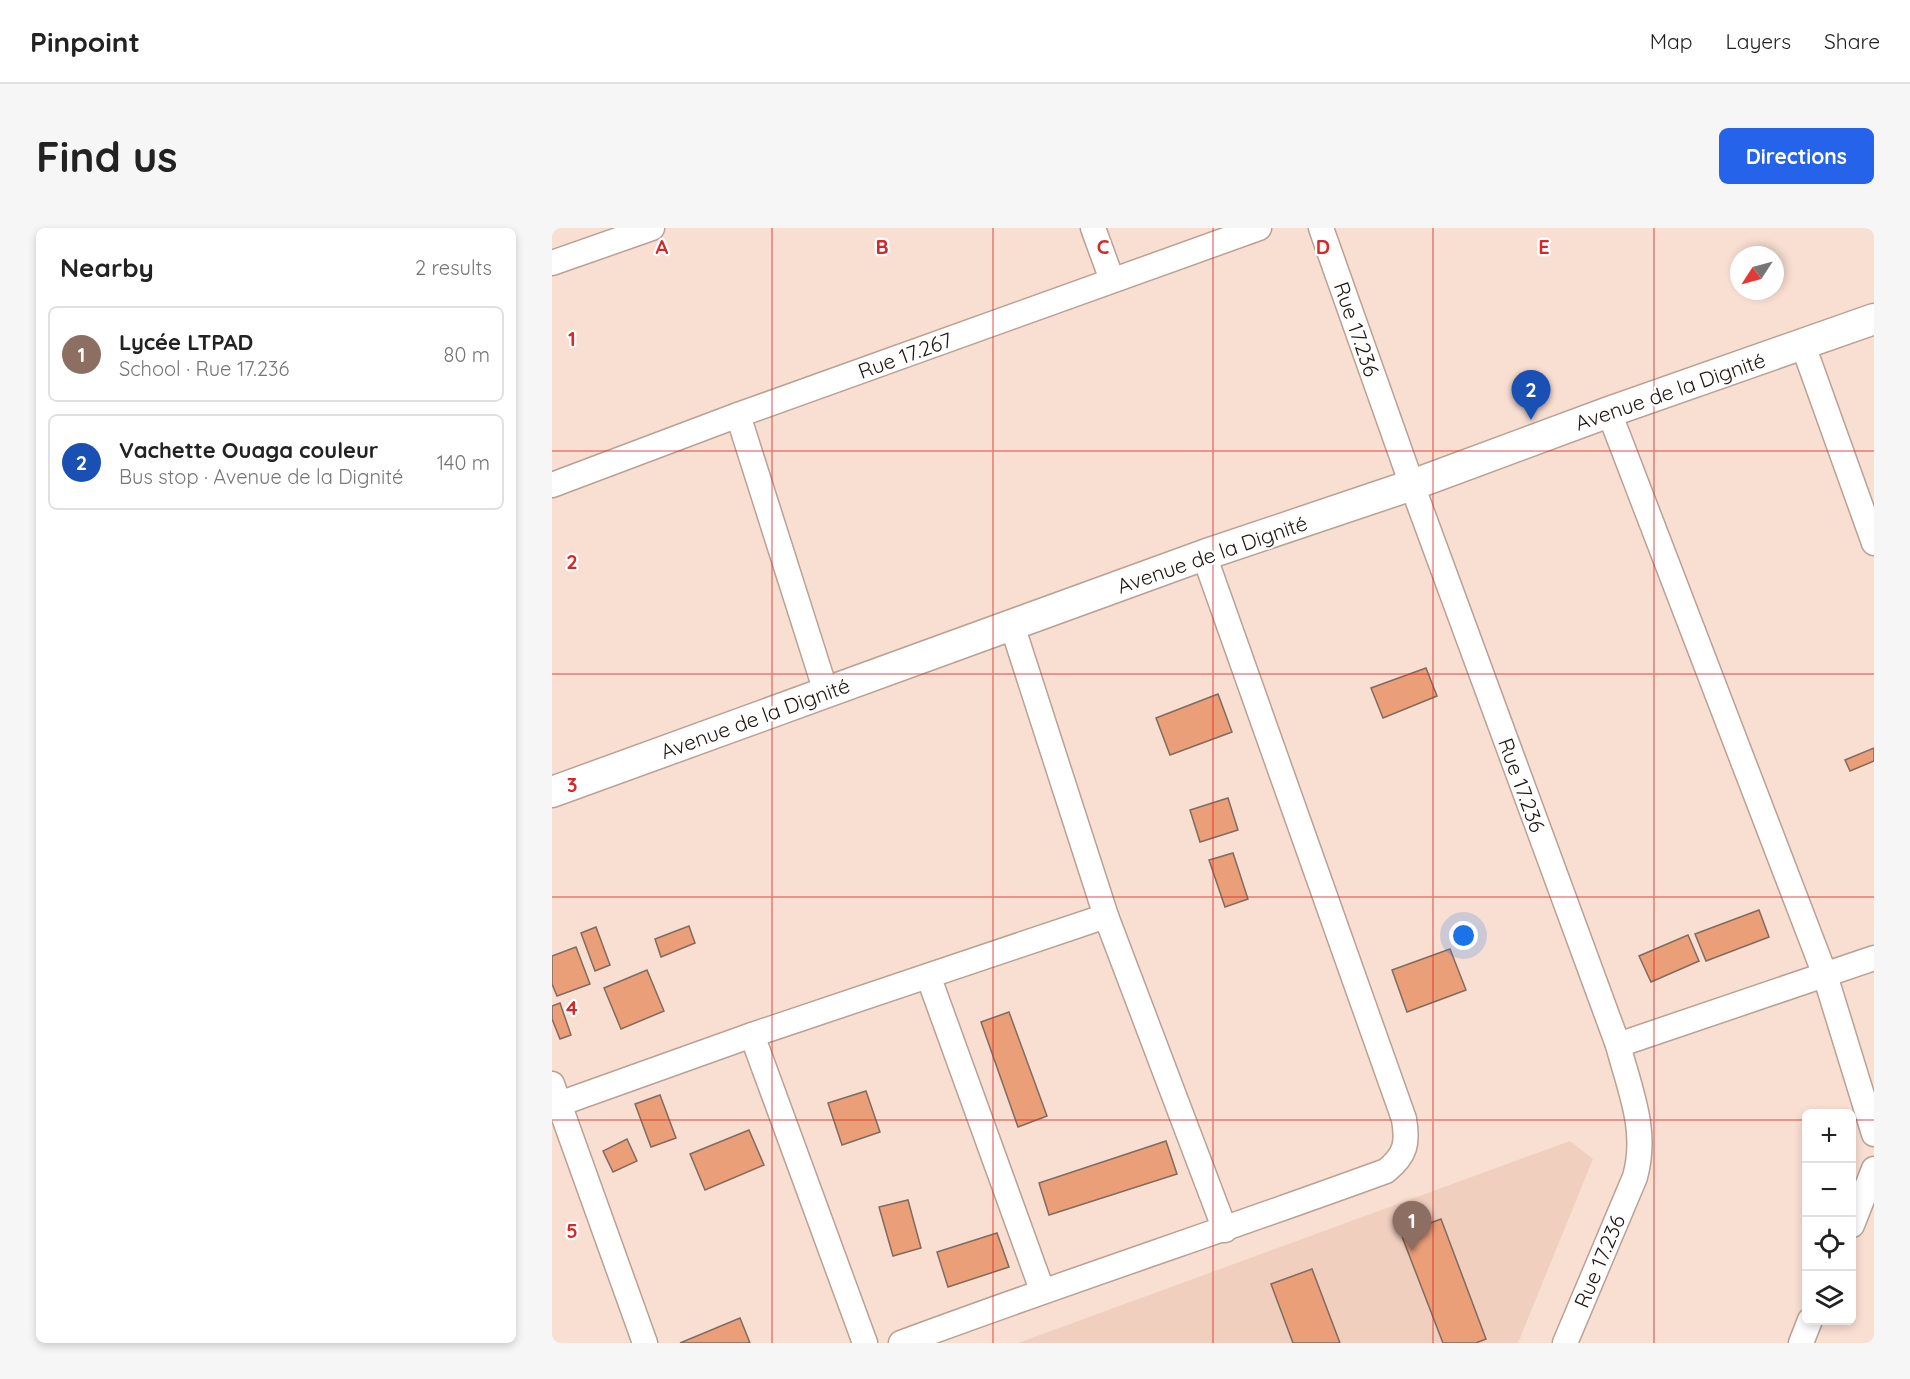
<!DOCTYPE html>
<html lang="en">
<head>
<meta charset="utf-8">
<style>
  body { margin:0; font-family:Quicksand,sans-serif; background:#f6f6f6; color:#222 }
  .controls { position:absolute; right:18px; bottom:18px; display:grid; overflow:hidden; border-radius:9px; box-shadow:0 3px 9px #0003 }
  .controls button { width:54px; height:54px; display:grid; place-items:center; padding:0; border:0; border-bottom:2px solid #e0e0e0; background:#fff; color:#222; font:30px sans-serif }
  .compass { position:absolute; left:1178px; top:18px; width:54px; height:54px; border-radius:50%; background:#fff; box-shadow:0 3px 9px #0003; rotate:234deg }
  .you { position:absolute; left:912px; top:708px; width:21px; height:21px; margin:-15px; border:4px solid #fff; border-radius:50%; background:#1a73e8; box-shadow:0 0 0 9px #1a73e833 }
  .badge { display:grid; place-items:center; width:39px; height:39px; border-radius:50%; background:#2563eb; color:#fff; font-size:20px; font-weight:700 }
  .pin { position:absolute; translate:-50% -50px; filter:drop-shadow(0 2px 3px #0008) }
  .pin::after { content:''; position:absolute; top:32px; width:21px; height:18px; background:inherit; clip-path:polygon(0 0,100% 0,50% 100%) }
  .list { margin:0; padding:0; list-style:none }
  h2 { display:flex; justify-content:space-between; align-items:center; height:78px; margin:0; padding:0 24px; font-size:26px }
  h2 small { font-size:20px; font-weight:400; color:#767676 }
  .list li { display:grid; grid-template-columns:39px 1fr auto; gap:18px; align-items:center; box-sizing:border-box; height:96px; margin:0 12px 12px; padding:0 12px; border:2px solid #e0e0e0; border-radius:9px }
  .list b { display:block; font-size:22px; white-space:nowrap }
  .list p { margin:0; font-size:20px; white-space:nowrap; color:#767676 }
  .list em { font-size:20px; font-style:normal; color:#767676 }
  .icon { flex:none; width:33px; height:33px; fill:none; stroke:currentColor; stroke-width:2; stroke-linecap:round; stroke-linejoin:round }
  .map { position:relative; flex:none; width:1322px; height:1115px; overflow:hidden; border-radius:9px }
  header { display:flex; align-items:center; gap:36px; box-sizing:border-box; height:84px; padding:0 30px; background:#fff; border-bottom:2px solid #e0e0e0 }
  header strong { font-size:28px }
  nav { display:flex; gap:33px; margin-inline-start:auto; font-size:21px }
  .intro { display:flex; align-items:center; justify-content:space-between; box-sizing:border-box; height:144px; padding:0 36px }
  h1 { margin:0; font-size:42px }
  .button { padding:15px 27px; border-radius:9px; background:#2563eb; color:#fff; font-size:21px; font-weight:700 }
  main { display:flex; gap:36px; padding:0 36px }
  aside { flex:1; background:#fff; border-radius:9px; box-shadow:0 3px 9px #0003 }
  .map>svg:first-child { display:block }
</style>
</head>
<body>
<header>
<strong>Pinpoint</strong>
<nav><a>Map</a><a>Layers</a><a>Share</a></nav>
</header>
<div class="intro"><h1>Find us</h1><a class="button">Directions</a></div>
<main>
<aside>
<h2>Nearby<small>2 results</small></h2>
<ul class="list">
<li><span class="badge" style="background:#8d6e63">1</span><div><b>Lycée LTPAD</b><p>School · Rue 17.236</p></div><em>80 m</em></li>
<li><span class="badge" style="background:#1a4fb4">2</span><div><b>Vachette Ouaga couleur</b><p>Bus stop · Avenue de la Dignité</p></div><em>140 m</em></li>
</ul>
</aside>
<div class="map">
<svg width="1322" height="1115" viewBox="0 0 1322 1115">
  <rect width="100%" height="100%" fill="#f9dfd2"/>
  <!-- built -->
  <polygon fill="#f0cfbf" points="1018,913 1041,931 966,1115 466,1115"/>
  <!-- building -->
  <g fill="#ea9f79" stroke="#816a5f" stroke-width="1.5">
    <polygon points="874,440 885,468 831,490 819,460"/>
    <polygon points="666,466 680,504 618,527 604,490"/>
    <polygon points="1322,520 1322,533 1298,543 1293,532"/>
    <polygon points="676,570 686,602 648,614 638,582"/>
    <polygon points="681,625 696,671 673,679 657,632"/>
    <polygon points="1207,682 1217,709 1154,733 1143,706"/>
    <polygon points="137,698 143,715 109,729 103,711"/>
    <polygon points="44,699 58,737 43,743 29,705"/>
    <polygon points="1136,707 1147,733 1099,754 1087,728"/>
    <polygon points="24,719 38,756 5,768 0,756 0,728"/>
    <polygon points="898,721 914,762 855,784 840,742"/>
    <polygon points="95,742 112,783 69,801 52,760"/>
    <polygon points="8,775 19,807 8,811 0,791 0,778"/>
    <polygon points="457,784 495,888 466,899 429,794"/>
    <polygon points="314,863 328,904 290,917 276,875"/>
    <polygon points="108,867 124,910 99,919 83,876"/>
    <polygon points="197,902 212,937 153,962 138,926"/>
    <polygon points="75,911 85,933 61,944 51,923"/>
    <polygon points="614,913 625,946 497,987 487,955"/>
    <polygon points="356,972 369,1020 341,1028 327,979"/>
    <polygon points="889,991 934,1111 924,1115 891,1115 849,1006"/>
    <polygon points="445,1005 457,1039 396,1059 385,1024"/>
    <polygon points="760,1041 788,1115 741,1115 719,1056"/>
    <polygon points="188,1090 198,1115 128,1115"/>
  </g>
  <g fill="none" stroke-linecap="round" stroke-linejoin="round">
    <!-- minor casing -->
    <g stroke="#b9a195" stroke-width="27">
      <g id="minor">
        <polyline points="541,0 560,52"/>
        <path d="M 769,0 L 860,257 L 1066,817 C 1078,863 1096,902 1083,949 L 1013,1115"/>
        <polyline points="0,35 100,0"/>
        <polyline points="1251,117 1322,315"/>
        <polyline points="1057,184 1273,747 1322,906"/>
        <polyline points="186,187 274,464"/>
        <polyline points="0,257 186,187 707,0"/>
        <polyline points="460,397 554,688 673,1002"/>
        <polyline points="377,750 490,1062"/>
        <polyline points="200,807 313,1115"/>
        <polyline points="1066,817 1322,730"/>
        <polyline points="0,856 93,1115"/>
        <polyline points="7,876 200,807 554,688"/>
        <polyline points="1300,997 1322,941"/>
        <path d="M 349,1115 C 510,1055 673,1002 834,943 C 854,927 856,915 852,891 L 652,327"/>
        <polyline points="1249,1115 1258,1092"/>
      </g>
    </g>
    <!-- tertiary casing -->
    <g stroke="#b9a195" stroke-width="33">
      <polyline id="tertiary" points="0,564 652,327 860,257 1057,184 1322,91"/>
    </g>
    <!-- minor -->
    <use href="#minor" stroke="#fff" stroke-width="24"/>
    <!-- tertiary -->
    <use href="#tertiary" stroke="#fff" stroke-width="30"/>
  </g>
  <!-- grid -->
  <path fill="none" stroke="#d62828" stroke-width="1.5" stroke-opacity="0.55" d="M 220,0 L 220,1115M 441,0 L 441,1115M 661,0 L 661,1115M 881,0 L 881,1115M 1102,0 L 1102,1115M 0,223 L 1322,223M 0,446 L 1322,446M 0,669 L 1322,669M 0,892 L 1254,892M 1300,892 L 1322,892"/>
  <g text-anchor="middle" dominant-baseline="central" stroke-width="4.5" stroke-linejoin="round" paint-order="stroke">
    <!-- street labels -->
    <g font-size="21" fill="#1e1611" stroke="#fff">
      <text transform="translate(805 101) rotate(71)">Rue 17.236</text>
      <text transform="translate(353 127) rotate(-20)">Rue 17.267</text>
      <text transform="translate(1118 163) rotate(-19)">Avenue de la Dignité</text>
      <text transform="translate(660 326) rotate(-19)">Avenue de la Dignité</text>
      <text transform="translate(203 490) rotate(-20)">Avenue de la Dignité</text>
      <text transform="translate(970 557) rotate(70)">Rue 17.236</text>
      <text transform="translate(1047 1033) rotate(-67)">Rue 17.236</text>
    </g>
  </g>
  <g font-size="20" text-anchor="middle" font-weight="bold" fill="#d62828" stroke="#fff" stroke-width="4.5" stroke-linejoin="round" paint-order="stroke">
    <text x="110" y="26">A</text>
    <text x="330" y="26">B</text>
    <text x="551" y="26">C</text>
    <text x="771" y="26">D</text>
    <text x="992" y="26">E</text>
    <text x="20" y="118">1</text>
    <text x="20" y="341">2</text>
    <text x="20" y="564">3</text>
    <text x="20" y="787">4</text>
    <text x="20" y="1010">5</text>
  </g>
</svg>
<div class="controls">
<button>+</button>
<button>−</button>
<button><svg class="icon" aria-label="locate" viewBox="0 0 24 24"><circle cx="12" cy="12" r="6"/><path d="M12 2v4M12 18v4M2 12h4M18 12h4"/></svg></button>
<button><svg class="icon" aria-label="layers" viewBox="0 0 24 24"><path d="M12 4l9 5-9 5-9-5zM3 14l9 5 9-5"/></svg></button>
</div>
<svg class="compass" viewBox="-18 -18 36 36"><path d="M0-13l5 13h-10z" fill="#e53935"/><path d="M0 13l5-13h-10z" fill="#767676"/></svg>
<div class="you"></div>
<div class="pin badge" style="left:860px;top:1023px;background:#8d6e63">1</div>
<div class="pin badge" style="left:979px;top:192px;background:#1a4fb4">2</div>
</div>
</main>
</body>
</html>
